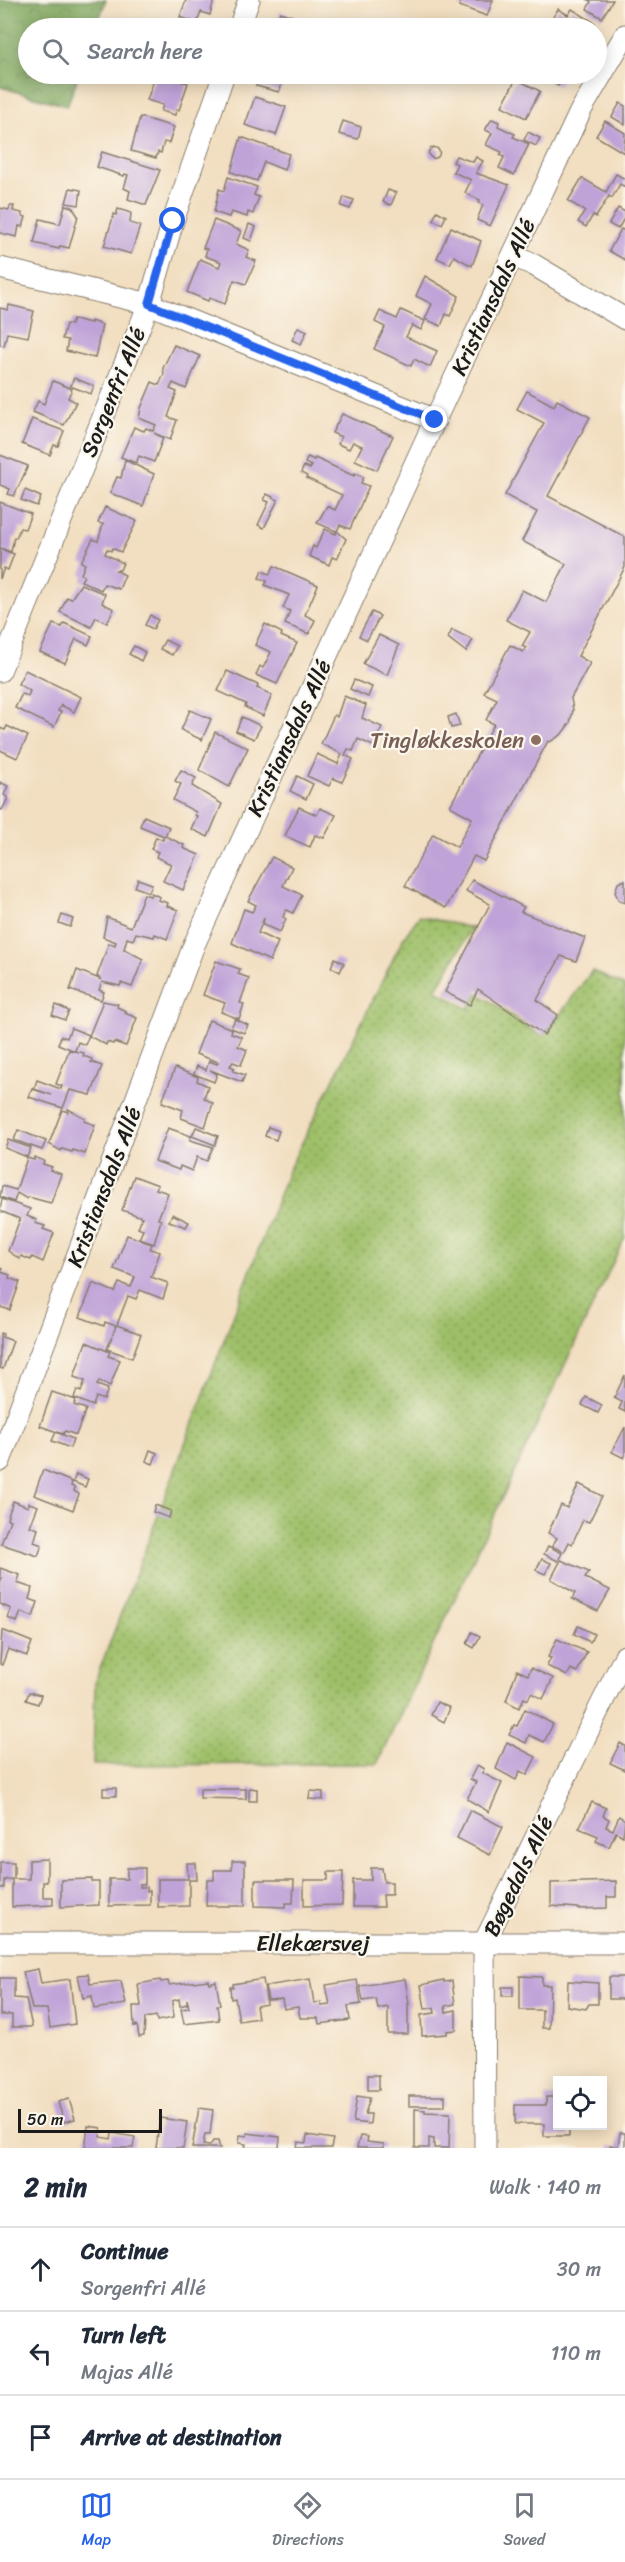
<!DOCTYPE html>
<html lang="en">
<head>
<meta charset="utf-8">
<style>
  body { margin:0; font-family:Sriracha,sans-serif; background:#f6f6f7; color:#1f2937 }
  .controls { position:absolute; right:18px; bottom:18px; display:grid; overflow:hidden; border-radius:0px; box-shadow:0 3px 15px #0003 }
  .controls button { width:54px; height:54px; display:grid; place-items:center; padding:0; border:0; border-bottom:2px solid #e0e1e3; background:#fff; color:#1f2937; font:30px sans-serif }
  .scale { position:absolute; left:18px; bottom:15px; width:144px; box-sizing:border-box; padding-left:6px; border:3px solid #1c1c1c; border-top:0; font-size:16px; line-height:21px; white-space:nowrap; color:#1c1c1c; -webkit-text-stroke:4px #fbf7ec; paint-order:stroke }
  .stop { position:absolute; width:18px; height:18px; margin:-14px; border:4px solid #2563eb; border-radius:50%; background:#fff }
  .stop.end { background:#2563eb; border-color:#fff; box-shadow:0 2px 6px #0008 }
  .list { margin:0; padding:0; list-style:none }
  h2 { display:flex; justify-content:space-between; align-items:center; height:78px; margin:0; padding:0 24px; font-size:26px }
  h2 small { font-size:20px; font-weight:400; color:#747a83 }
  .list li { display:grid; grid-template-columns:39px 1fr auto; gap:18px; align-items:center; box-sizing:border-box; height:84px; padding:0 24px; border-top:2px solid #e0e1e3 }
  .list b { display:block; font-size:22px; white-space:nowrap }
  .list p { margin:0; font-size:20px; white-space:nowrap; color:#747a83 }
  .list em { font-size:20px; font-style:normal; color:#747a83 }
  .icon { flex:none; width:33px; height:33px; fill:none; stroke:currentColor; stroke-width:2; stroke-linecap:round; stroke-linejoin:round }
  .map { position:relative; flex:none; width:625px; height:2148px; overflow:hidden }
  .search { position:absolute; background:#fff; box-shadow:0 3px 15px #0003; left:18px; right:18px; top:18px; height:66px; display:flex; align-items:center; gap:15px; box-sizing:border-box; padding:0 21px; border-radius:33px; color:#747a83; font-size:22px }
  .sheet { height:330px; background:#fff }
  nav { display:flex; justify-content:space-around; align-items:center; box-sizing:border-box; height:84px; border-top:2px solid #e0e1e3; background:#fff; font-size:16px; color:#747a83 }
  nav a { display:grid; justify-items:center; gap:3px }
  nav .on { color:#2563eb }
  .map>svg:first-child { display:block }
</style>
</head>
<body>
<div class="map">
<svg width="625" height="2148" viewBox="0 0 625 2148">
  <defs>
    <pattern id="forest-crowns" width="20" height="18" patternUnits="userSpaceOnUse" patternTransform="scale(1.5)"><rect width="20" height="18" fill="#7ea65c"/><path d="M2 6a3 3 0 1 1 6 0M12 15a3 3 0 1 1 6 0" fill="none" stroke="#66864b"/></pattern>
    <pattern id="park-dots" width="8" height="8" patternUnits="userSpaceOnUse" patternTransform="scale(1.5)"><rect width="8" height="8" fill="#9ebf68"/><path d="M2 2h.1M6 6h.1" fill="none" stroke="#809a55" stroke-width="1.8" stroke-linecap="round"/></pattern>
  </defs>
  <rect width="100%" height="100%" fill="#fbf7ec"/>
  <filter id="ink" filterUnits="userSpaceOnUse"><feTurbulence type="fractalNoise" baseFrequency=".0167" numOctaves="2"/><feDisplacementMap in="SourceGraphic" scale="12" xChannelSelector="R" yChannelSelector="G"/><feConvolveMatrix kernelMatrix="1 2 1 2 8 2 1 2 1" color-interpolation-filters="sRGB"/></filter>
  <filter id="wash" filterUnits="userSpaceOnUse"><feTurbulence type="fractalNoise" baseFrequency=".008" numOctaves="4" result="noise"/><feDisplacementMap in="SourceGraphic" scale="24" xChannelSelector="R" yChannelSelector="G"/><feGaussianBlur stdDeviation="1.35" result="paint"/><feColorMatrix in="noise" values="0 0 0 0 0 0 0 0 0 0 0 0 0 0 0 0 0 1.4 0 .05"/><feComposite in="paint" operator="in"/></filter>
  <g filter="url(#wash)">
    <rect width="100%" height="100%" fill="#f2dec0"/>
    <!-- forest -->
    <polygon fill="url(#forest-crowns)" stroke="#4d613c" stroke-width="1.5" points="0,0 106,0 96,28 28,28 28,74 79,74 67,106 0,87"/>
    <!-- park -->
    <polygon fill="url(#park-dots)" stroke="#5d6e42" stroke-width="1.5" points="419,916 472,928 436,990 469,1009 478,993 543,1037 592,971 625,986 625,1237 377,1764 93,1765 95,1682 288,1171 403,939"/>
    <g id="blocks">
      <!-- building -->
      <g fill="#bfa3d8">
        <polygon points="186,0 214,0 210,15 201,12 197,23 180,17"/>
        <polygon points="461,0 493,0 487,16 459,6"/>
        <polygon points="588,0 613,0 602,18 587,9 591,2"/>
        <polygon points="558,9 568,15 572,9 595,23 592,28 560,28 562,25 552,19"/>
        <polygon points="280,12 304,20 301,28 275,28"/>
        <polygon points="156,74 188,83 179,110 177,109 175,115 161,111 163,105 147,100"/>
        <polygon points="259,74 286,74 279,92 256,86"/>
        <polygon points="524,74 566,74 558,86 538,74 534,80"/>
        <polygon points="516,79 540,91 526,118 502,106"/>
        <polygon points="255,97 286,107 276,135 245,125"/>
        <polygon points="620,103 625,106 625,125 612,117"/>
        <polygon points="140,117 174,127 169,143 164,142 161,153 158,152 156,158 131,151"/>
        <polygon points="492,119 499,122 498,126 515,134 513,137 529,144 514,175 499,168 504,157 500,155 502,152 486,145 492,133 485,130"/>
        <polygon points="343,121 361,127 358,139 339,134"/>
        <polygon points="605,121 625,133 624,153 596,136"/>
        <polygon points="528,132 540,138 536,146 524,140"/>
        <polygon points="241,137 289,154 284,170 264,162 257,181 231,172"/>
        <circle cx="434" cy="153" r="5.5"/>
        <polygon points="102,152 160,170 146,205 128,199 130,191 124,188 128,175 125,174 124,176 97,167"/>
        <polygon points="456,156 473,162 476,157 483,161 476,173 509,185 490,226 477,220 483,205 479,203 480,200 465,193 471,180 453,172 457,164 453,162"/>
        <polygon points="616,174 625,179 625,187 620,184 612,198 609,196 596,217 593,215 586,227 578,222 585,211 568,201 582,178 606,192"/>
        <polygon points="228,177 257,187 254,195 259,197 253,214 248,212 247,217 231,212 229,217 214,212 219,189 224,191"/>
        <polygon points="70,188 81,190 79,205 66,203"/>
        <polygon points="388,190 396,193 391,205 383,202"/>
        <polygon points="344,197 354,200 350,209 341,206"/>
        <polygon points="65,205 72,207 78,216 69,248 60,246 59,249 34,243 40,219 60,224"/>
        <polygon points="10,206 14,206 13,211 22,213 22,216 26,217 23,227 19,226 17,237 0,233 0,208 9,210"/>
        <polygon points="618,208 625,212 625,217 618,229 609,224"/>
        <polygon points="118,209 131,213 130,223 140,226 131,254 104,246 114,214 116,215"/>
        <polygon points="437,211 446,216 442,224 433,220"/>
        <polygon points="214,220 241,231 236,244 249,250 246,257 256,261 246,284 234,280 225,304 209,298 208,301 187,292 200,259 219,267 221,262 205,256 207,249 203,248"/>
        <polygon points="249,224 256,227 251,241 244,238"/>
        <polygon points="451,227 481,241 472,266 454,256 450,264 437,258"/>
        <polygon points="621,229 625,231 625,260 609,251"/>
        <polygon points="425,276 459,296 450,316 446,314 441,326 425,319 432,304 416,296"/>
        <polygon points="9,305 34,311 28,337 7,333 4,346 0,345 0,308 8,310"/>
        <polygon points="401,310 425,321 421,330 412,325 406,337 437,351 430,367 414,359 411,366 374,349 385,327 375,322 380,311 397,319"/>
        <polygon points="73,319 91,323 91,321 102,325 95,358 66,351 68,340 62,339 66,324 71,325"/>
        <polygon points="298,327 307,331 301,344 292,340"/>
        <polygon points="174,345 200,356 186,389 173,383 170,389 177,392 168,417 177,420 170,440 154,433 163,438 154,462 139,456 136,463 121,457 134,427 144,431 146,428 153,431 156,425 139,418 141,408 152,382 159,385 164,374 163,368"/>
        <polygon points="74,378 94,386 91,394 70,386"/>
        <polygon points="53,381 72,389 68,398 76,402 64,425 33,412 38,401 44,404"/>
        <polygon points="527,391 554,406 557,400 590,417 548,496 625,537 625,567 578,656 590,663 571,698 573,710 570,723 561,735 550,742 548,741 484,861 474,856 446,908 405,886 433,834 457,847 472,818 450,806 494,724 486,720 497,699 484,693 510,645 523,652 526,648 522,646 530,632 506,620 522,590 546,602 566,564 522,541 537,512 505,495 544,423 517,409"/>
        <polygon points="342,414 393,436 377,470 355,460 362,446 353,442 349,449 338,444 341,437 332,433"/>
        <polygon points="32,419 64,431 58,446 54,445 50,455 22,444"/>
        <polygon points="0,455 28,466 14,496 8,494 10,489 0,485"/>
        <polygon points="308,457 314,460 315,458 354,476 355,473 364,477 361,483 369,486 350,529 340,525 337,531 346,539 337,559 332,557 329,565 309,556 313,546 316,548 325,529 336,534 336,531 317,523 327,506 335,510 342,495 306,478 307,476 301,473 304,466 310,469 311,466 305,463"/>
        <polygon points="125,460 154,474 143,506 110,493 117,477 121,478"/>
        <polygon points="25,490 41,497 37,506 21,500"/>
        <polygon points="267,494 278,500 264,528 258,525 269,502 264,500"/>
        <polygon points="0,502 31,514 25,529 20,528 16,538 14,537 11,552 0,548"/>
        <polygon points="105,507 137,521 121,552 112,548 111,551 107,549 105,554 123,563 120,570 115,570 125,575 119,589 104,584 101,590 81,581 84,576 81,574 85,564 81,562 93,539 98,541 103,524 98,523"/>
        <polygon points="0,549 14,554 8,570 4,568 0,579"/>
        <polygon points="274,566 318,585 305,615 315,620 309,634 285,624 290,611 283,608 289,595 265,585 267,581 259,578 262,571 270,574"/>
        <polygon points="81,584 105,594 102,603 114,609 107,623 96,617 91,627 60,612 67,597 71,599"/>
        <polygon points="372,612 380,616 367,640 359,636"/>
        <polygon points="150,615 158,620 153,629 145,625"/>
        <polygon points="64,623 92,636 88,645 76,639 65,663 40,652 53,624 62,627"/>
        <polygon points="265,624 282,633 281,636 297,643 277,684 256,675 260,666 263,668 271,652 255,645"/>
        <polygon points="452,630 473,640 466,652 448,638"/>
        <polygon points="379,635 399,645 387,675 363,664"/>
        <polygon points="165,640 177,646 172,655 160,649"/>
        <polygon points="134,646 145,652 141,661 129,654"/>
        <polygon points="25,670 81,697 74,712 61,705 58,711 61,712 54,727 15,708 22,694 28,696 30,691 18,684"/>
        <polygon points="227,671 258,685 257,688 272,695 263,716 245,707 246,704 218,691"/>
        <polygon points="354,680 372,687 368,697 350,689"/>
        <polygon points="344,696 366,705 362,718 382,727 373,746 358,739 353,751 348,749 345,755 353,759 342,782 333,778 329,786 307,776 317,754 338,764 342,754 321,744 334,715 337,717"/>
        <polygon points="190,710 211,719 202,740 181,730"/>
        <polygon points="456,714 460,726 451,728 448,717"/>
        <polygon points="242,717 261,726 254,739 236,731"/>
        <polygon points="7,726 28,736 17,758 0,750 0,728 5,730"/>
        <polygon points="215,732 248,748 229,787 199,770"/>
        <polygon points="181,770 196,778 192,786 222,804 208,837 191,829 197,816 195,815 196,812 173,800 181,784 175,781"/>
        <polygon points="297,776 313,784 306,799 290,791"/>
        <polygon points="0,782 8,786 4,795 8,798 2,810 0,809"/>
        <polygon points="299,807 317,815 320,808 336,815 324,838 315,835 310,847 285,836"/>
        <polygon points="144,816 169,827 165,836 184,845 183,848 199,855 183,890 163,881 171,864 156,857 158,852 151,849 156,837 163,840 164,836 140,826"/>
        <polygon points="272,857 292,867 283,886 302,895 293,913 287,910 285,912 283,917 286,919 280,932 263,925 264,918 258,933 278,942 270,961 232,943 244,909 252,912 256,905 248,901"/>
        <polygon points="138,879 152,884 149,892 135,887"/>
        <polygon points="472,880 524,907 521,912 585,938 576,961 561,956 537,1000 558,1015 544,1035 478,989 470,1005 445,992 490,904 466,891"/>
        <polygon points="625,880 625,903 619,901 615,892 618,883"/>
        <polygon points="151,893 160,897 158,900 168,903 167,906 178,910 167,939 155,934 154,937 136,933 133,940 127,938 124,949 143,959 132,987 121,983 120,986 102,982 99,990 104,992 101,1000 70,990 77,970 102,980 97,976 109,943 115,945 116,942 103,937 107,917 131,927 144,894 150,896"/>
        <polygon points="62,915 73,919 70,927 59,923"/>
        <polygon points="335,958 344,963 340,972 331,967"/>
        <polygon points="216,961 240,969 238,974 249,978 240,1003 244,1004 239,1019 221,1012 225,1003 203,995"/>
        <polygon points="103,1001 118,1004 117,1007 126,1011 125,1013 137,1018 126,1046 114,1042 113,1044 107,1042 106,1045 89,1036"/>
        <polygon points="56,1005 69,1011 65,1020 52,1015"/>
        <polygon points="235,1019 248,1025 244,1033 231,1028"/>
        <polygon points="209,1020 232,1029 231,1033 242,1037 238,1046 247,1050 241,1065 233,1062 230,1066 235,1068 233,1071 245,1075 242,1082 210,1070 217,1074 214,1082 194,1074 197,1066 206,1070 209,1061 217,1064 218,1062 196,1054"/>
        <polygon points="71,1028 89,1035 85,1045 78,1042 75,1051 58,1044 61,1036 67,1038"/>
        <polygon points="69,1050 84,1053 83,1056 92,1059 91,1062 102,1066 91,1095 70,1090 63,1108 29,1097 32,1089 52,1095 34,1089 37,1080 61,1089 62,1086 56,1084"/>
        <polygon points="175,1068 198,1077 197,1081 208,1086 204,1098 213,1103 205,1127 181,1118 183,1110 162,1102"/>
        <polygon points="68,1109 85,1118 84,1121 95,1125 85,1154 73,1150 72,1152 62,1149 61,1151 49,1144 62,1110 68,1112"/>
        <polygon points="196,1127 218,1136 215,1145 192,1136"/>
        <polygon points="268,1127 279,1131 276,1140 265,1136"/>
        <polygon points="168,1128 191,1136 190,1140 213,1147 207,1161 197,1157 192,1171 180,1166 179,1170 155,1161"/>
        <polygon points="18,1130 46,1141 42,1150 14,1140"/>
        <polygon points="8,1140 31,1148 27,1157 5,1148"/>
        <polygon points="34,1157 44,1161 43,1164 52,1167 50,1170 61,1174 51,1203 28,1197 27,1199 17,1193 14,1202 0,1197 2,1186 16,1190 27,1158 34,1160"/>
        <polygon points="134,1176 158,1185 156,1189 168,1193 158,1219 161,1220 154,1244 139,1239 143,1230 138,1228 142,1217 122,1210"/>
        <polygon points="2,1199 30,1209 27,1216 37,1220 35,1223 45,1226 43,1229 54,1233 43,1262 32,1257 31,1260 21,1256 20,1259 8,1251 20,1219 0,1211"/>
        <polygon points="172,1214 189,1222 186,1227 169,1221"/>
        <polygon points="127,1235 152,1244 150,1249 160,1252 151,1277 168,1283 163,1299 140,1290 136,1299 128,1296 117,1325 141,1334 132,1358 107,1349 116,1326 105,1322 104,1326 80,1317 93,1283 115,1292 119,1283 131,1287 135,1277 114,1269"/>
        <polygon points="0,1268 3,1269 1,1272 10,1275 9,1278 20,1282 10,1310 0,1307"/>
        <polygon points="0,1333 3,1334 2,1337 13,1341 3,1369 0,1368"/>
        <polygon points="86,1342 110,1352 108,1356 120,1360 110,1386 99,1381 97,1385 108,1389 104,1400 96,1397 93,1406 74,1398 77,1390 81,1392 85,1381 74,1377"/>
        <polygon points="625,1375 625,1412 619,1409 622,1402 614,1398"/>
        <polygon points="52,1392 76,1400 74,1405 86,1409 76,1435 65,1431 63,1434 40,1426"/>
        <polygon points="586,1397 602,1405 598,1413 582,1405"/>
        <polygon points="625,1427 625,1456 624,1458 612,1452"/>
        <polygon points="56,1432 73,1439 70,1448 52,1441"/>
        <polygon points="150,1450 157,1453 153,1464 146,1461"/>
        <polygon points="43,1470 72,1482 71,1486 75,1488 74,1491 79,1494 73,1510 34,1495"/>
        <polygon points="76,1474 88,1479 85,1487 73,1482"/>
        <polygon points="579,1484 602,1496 589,1522 583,1520 572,1544 569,1542 564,1552 552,1546 557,1538 548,1533 561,1505 567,1508"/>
        <polygon points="13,1501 28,1507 29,1503 38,1506 30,1526 38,1529 34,1542 42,1545 38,1556 1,1544 10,1520 7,1519"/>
        <polygon points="155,1505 171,1511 169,1518 153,1512"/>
        <polygon points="548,1546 562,1553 558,1561 544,1554"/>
        <polygon points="542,1559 551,1563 545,1574 536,1570"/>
        <polygon points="561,1560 589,1572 585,1578 610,1590 598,1611 572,1599 575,1593 551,1579"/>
        <polygon points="0,1568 20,1575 17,1583 32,1588 29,1599 38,1602 33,1617 21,1612 17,1622 8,1618 11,1609 0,1604 0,1584 2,1578 0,1577"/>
        <polygon points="578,1626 594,1634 590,1642 574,1634"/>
        <polygon points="2,1630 32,1642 27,1656 8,1649 2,1665 0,1664"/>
        <polygon points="472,1632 480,1636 474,1648 467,1644"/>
        <polygon points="557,1639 587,1652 577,1672 571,1669 567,1676 547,1666 551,1658 548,1657"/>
        <polygon points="531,1668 553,1678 543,1699 531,1693 528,1700 524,1698 519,1708 506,1701 517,1670 528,1675"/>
        <polygon points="29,1692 41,1695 38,1704 26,1700"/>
        <polygon points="437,1702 450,1708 444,1722 431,1715"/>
        <polygon points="525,1709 553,1724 544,1742 529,1735 526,1743 509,1735 514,1725 517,1726"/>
        <polygon points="507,1742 536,1757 527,1775 520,1771 516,1780 496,1769"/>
        <polygon points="620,1743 625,1746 625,1770 610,1763"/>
        <polygon points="477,1765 484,1769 482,1773 502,1783 489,1812 467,1799 476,1782 470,1779"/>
        <rect x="103" y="1788" width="13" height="8"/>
        <polygon points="249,1788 257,1789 257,1801 249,1801"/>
        <polygon points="200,1789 246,1789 246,1799 200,1798"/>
        <polygon points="310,1791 323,1792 323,1800 309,1799"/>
        <polygon points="592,1802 606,1808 603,1816 609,1819 606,1827 613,1830 619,1816 625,1820 623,1836 616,1832 609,1847 596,1841 598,1836 579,1828"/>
        <polygon points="470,1810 503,1827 490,1855 457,1838"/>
        <polygon points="47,1859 47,1882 43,1882 43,1897 53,1897 53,1905 12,1907 12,1879 4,1880 4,1888 0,1888 0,1862 14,1862 14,1879 29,1879 29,1860"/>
        <polygon points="232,1861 245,1861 245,1906 206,1906 207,1880 214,1880 214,1870 232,1870"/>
        <polygon points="187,1863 196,1863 197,1880 189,1880 189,1906 158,1907 158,1879 188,1879"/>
        <polygon points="127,1868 145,1868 145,1884 140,1884 140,1887 147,1887 147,1891 150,1890 150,1905 109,1906 109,1879 127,1879"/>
        <polygon points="371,1868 382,1868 384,1882 392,1882 392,1895 383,1895 384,1907 353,1907 353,1880 371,1880"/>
        <polygon points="328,1872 343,1872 342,1905 304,1906 304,1880 328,1880"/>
        <polygon points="92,1879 92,1882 99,1882 99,1905 61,1907 61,1880"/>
        <polygon points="255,1880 294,1880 293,1903 286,1903 286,1907 255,1906"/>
        <polygon points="616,1881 616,1897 607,1897 607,1908 578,1909 578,1908 551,1906 551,1883"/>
        <polygon points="38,1969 41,1983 70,1979 75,2024 50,2028 47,2009 32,2009 23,1972"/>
        <polygon points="88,1974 90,1984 121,1981 126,2004 94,2009 92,1996 83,1998 78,1975"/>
        <polygon points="520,1976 542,1977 542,1985 550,1985 549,2028 542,2028 542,2010 520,2010"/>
        <rect x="609" y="1977" width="16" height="22"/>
        <polygon points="0,1978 14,1978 14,1998 26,1999 32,2027 12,2027 12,2015 0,2015"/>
        <polygon points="263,1979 267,2004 256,2006 258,2018 239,2021 235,1998 231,1999 230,1987 233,1987 233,1984"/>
        <polygon points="310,1979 314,2003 321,2002 321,2006 330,2005 326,1985 357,1980 361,2004 348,2006 350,2020 319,2024 318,2018 300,2018 298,2007 284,2009 282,1999 268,2000 265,1986"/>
        <polygon points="405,1979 409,2004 408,2004 408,2034 388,2034 388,2007 378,2009 376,1999 363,2001 360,1986"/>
        <polygon points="160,1980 161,1982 168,1981 169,1985 208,1980 209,1983 216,1981 220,2005 217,2005 219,2020 184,2024 181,2009 189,2008 187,1999 187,2004 180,2006 179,1999 172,2001 173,2018 157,2021 156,2016 145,2018 144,2036 139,2037 137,2025 134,2026 133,2006 141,2006 138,1984"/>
        <polygon points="444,1980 444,1982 452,1981 455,2004 445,2006 446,2012 456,2010 456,2030 447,2031 447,2034 422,2036 421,2015 435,2013 434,2008 425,2009 421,1985"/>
        <polygon points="568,1981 598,1983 598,2004 589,2004 586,2009 567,2006"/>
        <rect x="502" y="1987" width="11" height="9"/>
        <rect x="368" y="2075" width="11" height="15"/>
        <polygon points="357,2096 370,2098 365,2114 371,2114 370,2124 353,2122"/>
        <rect x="409" y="2096" width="36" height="10"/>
        <polygon points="546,2097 558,2097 558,2126 569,2126 569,2136 544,2136 544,2124 515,2124 515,2105 546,2105"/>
        <polygon points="69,2099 75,2119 64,2122 58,2102"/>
        <polygon points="199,2108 213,2110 210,2134 205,2134 203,2145 210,2146 213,2141 218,2141 220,2148 192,2148"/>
        <polygon points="415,2109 425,2110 425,2112 450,2113 449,2148 434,2148 434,2139 429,2138 429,2148 415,2148"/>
        <polygon points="160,2118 187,2122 183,2148 156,2148"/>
        <polygon points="88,2126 101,2128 100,2137 111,2139 112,2133 135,2137 133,2148 85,2148"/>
        <polygon points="247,2133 280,2137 279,2148 245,2148 246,2144 239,2143 240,2135 247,2136"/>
        <polygon points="620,2133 625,2133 625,2148 610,2148 610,2145 618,2147"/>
        <polygon points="307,2135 333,2139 331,2148 297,2148 298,2142 306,2143"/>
        <polygon points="360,2136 368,2137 367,2142 384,2144 384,2148 357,2148"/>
      </g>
    </g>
  </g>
  <g filter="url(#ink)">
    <use href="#blocks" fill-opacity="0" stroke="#877d6e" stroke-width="1.5"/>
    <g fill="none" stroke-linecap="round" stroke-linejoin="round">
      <!-- minor casing -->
      <g stroke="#877d6e" stroke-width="23">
        <g id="minor">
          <polyline points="239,28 249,0"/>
          <polyline points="513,256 534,265 625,319"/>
          <polyline points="0,268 149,304 435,420"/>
          <polyline points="0,671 149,304 173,221 224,74"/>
          <polyline points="0,1461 194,945 435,420 581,110 625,35"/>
          <polyline points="0,1943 625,1943"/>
          <polyline points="485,2148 484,1943 625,1656"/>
        </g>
      </g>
      <!-- minor -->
      <use href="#minor" stroke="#fff" stroke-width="21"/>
    </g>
  </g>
  <g fill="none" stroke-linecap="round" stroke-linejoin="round" filter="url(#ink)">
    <!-- route -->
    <polyline stroke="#2563eb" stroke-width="8" points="173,221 149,304 435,420"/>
  </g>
  <!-- markers -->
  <circle fill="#8d6e63" stroke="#fbf7ec" stroke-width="2" cx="536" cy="740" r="6"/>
  <g text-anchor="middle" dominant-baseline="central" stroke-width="4.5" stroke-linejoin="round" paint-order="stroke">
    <!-- street labels -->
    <g font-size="22" fill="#1c1c1c" stroke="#fbf7ec">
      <text transform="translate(493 297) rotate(-65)">Kristiansdals Allé</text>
      <text transform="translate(113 392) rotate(-68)">Sorgenfri Allé</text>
      <text transform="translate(289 738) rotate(-65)">Kristiansdals Allé</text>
      <text transform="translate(104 1187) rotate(-69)">Kristiansdals Allé</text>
      <text transform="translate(518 1876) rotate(-64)">Bøgedals Allé</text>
      <text x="313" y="1943">Ellekærsvej</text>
    </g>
    <!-- education labels -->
    <g font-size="22" fill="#785e54" stroke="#fbf7ec" text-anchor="end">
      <text x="524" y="740">Tingløkkeskolen</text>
    </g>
  </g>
</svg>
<div class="controls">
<button><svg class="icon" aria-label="locate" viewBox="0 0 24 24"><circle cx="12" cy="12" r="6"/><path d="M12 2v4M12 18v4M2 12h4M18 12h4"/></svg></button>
</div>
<div class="scale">50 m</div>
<div class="stop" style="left:173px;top:221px"></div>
<div class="stop end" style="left:435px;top:420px"></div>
<div class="search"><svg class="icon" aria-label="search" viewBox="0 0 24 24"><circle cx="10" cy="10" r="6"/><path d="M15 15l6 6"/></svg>Search here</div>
</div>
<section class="sheet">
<h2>2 min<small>Walk · 140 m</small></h2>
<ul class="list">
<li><svg class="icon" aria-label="ahead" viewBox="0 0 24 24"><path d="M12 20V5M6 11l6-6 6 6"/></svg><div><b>Continue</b><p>Sorgenfri Allé</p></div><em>30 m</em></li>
<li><svg class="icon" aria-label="left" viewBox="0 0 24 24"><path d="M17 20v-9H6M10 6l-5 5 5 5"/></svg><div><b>Turn left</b><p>Majas Allé</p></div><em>110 m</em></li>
<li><svg class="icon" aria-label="arrive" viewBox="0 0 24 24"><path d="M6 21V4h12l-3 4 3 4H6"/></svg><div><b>Arrive at destination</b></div></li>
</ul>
</section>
<nav>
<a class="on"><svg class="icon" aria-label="map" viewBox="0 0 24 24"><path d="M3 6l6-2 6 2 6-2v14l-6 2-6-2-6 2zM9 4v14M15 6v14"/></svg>Map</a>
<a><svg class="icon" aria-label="directions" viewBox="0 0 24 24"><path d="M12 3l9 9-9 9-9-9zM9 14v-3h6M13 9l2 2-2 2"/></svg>Directions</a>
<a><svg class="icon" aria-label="saved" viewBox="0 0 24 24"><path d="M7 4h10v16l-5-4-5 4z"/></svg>Saved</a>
</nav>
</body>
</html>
